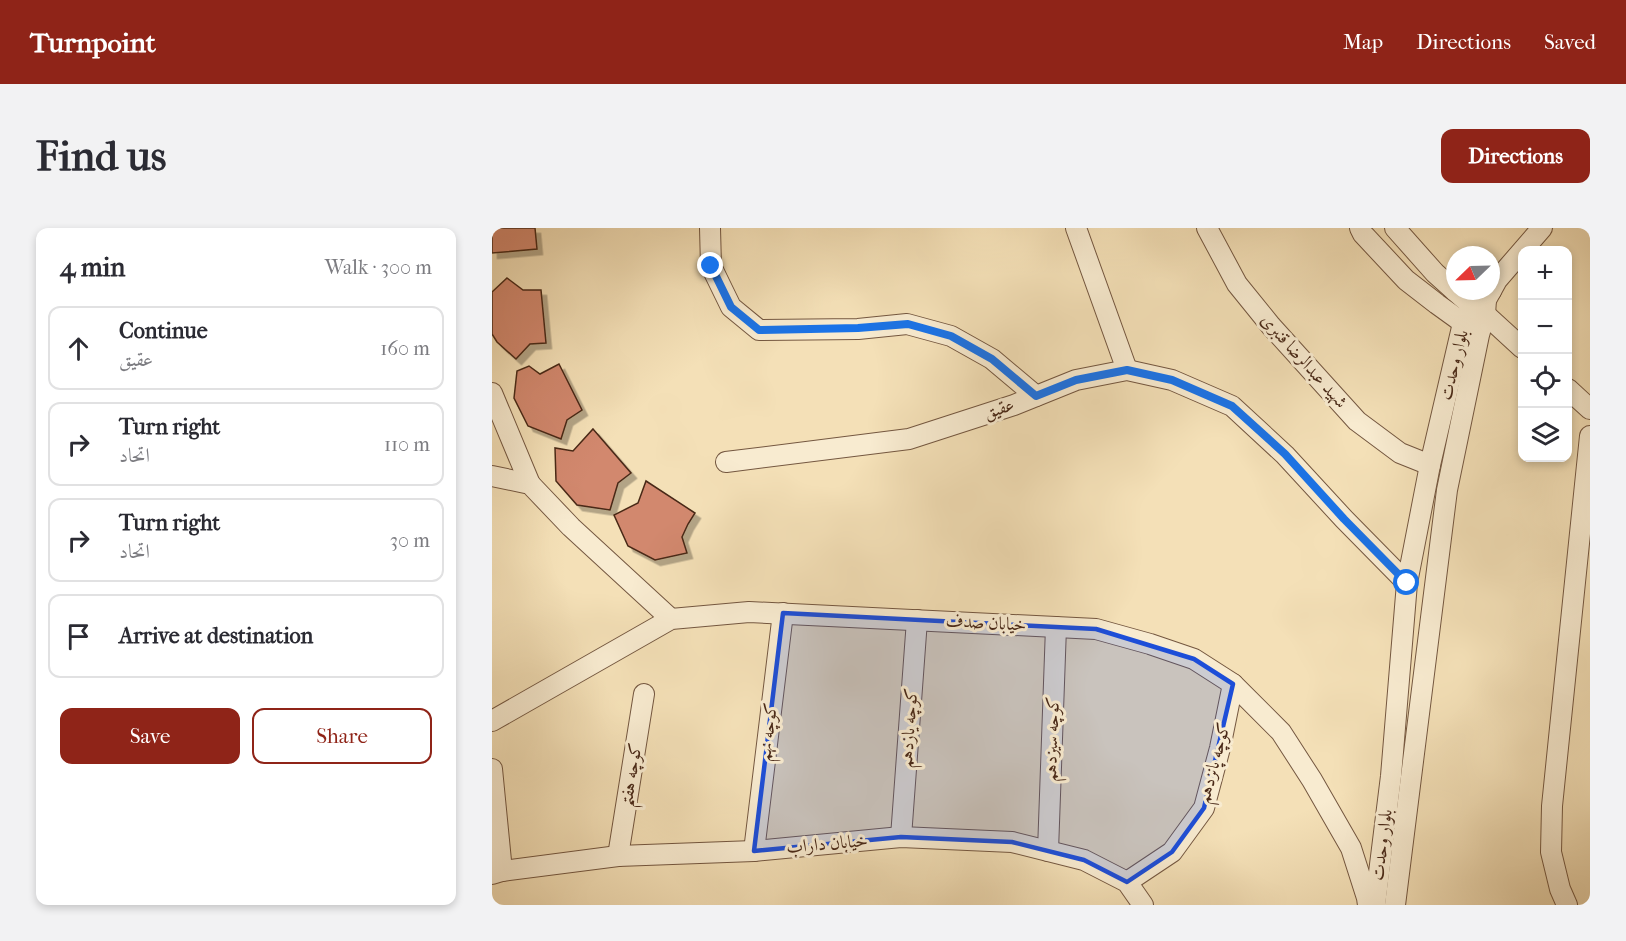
<!DOCTYPE html>
<html lang="en">
<head>
<meta charset="utf-8">
<style>
  body { margin:0; font-family:"IM FELL French Canon",Amiri,serif; background:#f2f2f3; color:#2b2b33 }
  .controls { position:absolute; right:18px; top:18px; display:grid; overflow:hidden; border-radius:12px; box-shadow:0 3px 9px #0003 }
  .controls button { width:54px; height:54px; display:grid; place-items:center; padding:0; border:0; border-bottom:2px solid #e1e1e2; background:#fff; color:#2b2b33; font:30px sans-serif }
  .compass { position:absolute; left:954px; top:18px; width:54px; height:54px; border-radius:50%; background:#fff; box-shadow:0 3px 9px #0003; rotate:247deg }
  .stop { position:absolute; width:18px; height:18px; margin:-14px; border:4px solid #1a73e8; border-radius:50%; background:#fff }
  .stop.end { background:#1a73e8; border-color:#fff; box-shadow:0 2px 6px #0008 }
  .list { margin:0; padding:0; list-style:none }
  h2 { display:flex; justify-content:space-between; align-items:center; height:78px; margin:0; padding:0 24px; font-size:26px }
  h2 small { font-size:20px; font-weight:400; color:#7c7c81 }
  .list li { display:grid; grid-template-columns:39px 1fr auto; gap:18px; align-items:center; box-sizing:border-box; height:84px; margin:0 12px 12px; padding:0 12px; border:2px solid #e1e1e2; border-radius:12px }
  .list b { display:block; font-size:22px; white-space:nowrap }
  .list p { margin:0; font-size:20px; white-space:nowrap; color:#7c7c81 }
  .list em { font-size:20px; font-style:normal; color:#7c7c81 }
  .actions { display:flex; gap:12px; padding:18px 24px }
  .actions a { flex:1; padding:14px 0; border:2px solid #8f2418; border-radius:12px; text-align:center; font-size:21px; color:#8f2418 }
  .actions .main { background:#8f2418; color:#fff }
  .icon { flex:none; width:33px; height:33px; fill:none; stroke:currentColor; stroke-width:2; stroke-linecap:round; stroke-linejoin:round }
  .map { position:relative; flex:none; width:1098px; height:677px; overflow:hidden; border-radius:12px }
  header { display:flex; align-items:center; gap:36px; box-sizing:border-box; height:84px; padding:0 30px; background:#8f2418; color:#fff }
  header strong { font-size:28px }
  nav { display:flex; gap:33px; margin-inline-start:auto; font-size:21px }
  .intro { display:flex; align-items:center; justify-content:space-between; box-sizing:border-box; height:144px; padding:0 36px }
  h1 { margin:0; font-size:42px }
  .button { padding:15px 27px; border-radius:12px; background:#8f2418; color:#fff; font-size:21px; font-weight:700 }
  main { display:flex; gap:36px; padding:0 36px }
  aside { flex:1; background:#fff; border-radius:12px; box-shadow:0 3px 9px #0003 }
  .map>svg:first-child { display:block }
</style>
</head>
<body>
<header>
<strong>Turnpoint</strong>
<nav><a>Map</a><a>Directions</a><a>Saved</a></nav>
</header>
<div class="intro"><h1>Find us</h1><a class="button">Directions</a></div>
<main>
<aside>
<h2>4 min<small>Walk · 300 m</small></h2>
<ul class="list">
<li><svg class="icon" aria-label="ahead" viewBox="0 0 24 24"><path d="M12 20V5M6 11l6-6 6 6"/></svg><div><b>Continue</b><p>عقیق</p></div><em>160 m</em></li>
<li><svg class="icon" aria-label="right" viewBox="0 0 24 24"><path d="M7 20v-9h11M14 6l5 5-5 5"/></svg><div><b>Turn right</b><p>اتحاد</p></div><em>110 m</em></li>
<li><svg class="icon" aria-label="right" viewBox="0 0 24 24"><path d="M7 20v-9h11M14 6l5 5-5 5"/></svg><div><b>Turn right</b><p>اتحاد</p></div><em>30 m</em></li>
<li><svg class="icon" aria-label="arrive" viewBox="0 0 24 24"><path d="M6 21V4h12l-3 4 3 4H6"/></svg><div><b>Arrive at destination</b></div></li>
</ul>
<div class="actions"><a class="main">Save</a><a>Share</a></div>
</aside>
<div class="map">
<svg width="1098" height="677" viewBox="0 0 1098 677">
  <defs>
    <filter id="shadow"><feDropShadow dx="5.5" dy="5.5" stdDeviation="0" flood-color="#0004"/></filter>
  </defs>
  <rect width="100%" height="100%" fill="#f4e0b7"/>
  <filter id="stains"><feTurbulence type="fractalNoise" baseFrequency=".00333" numOctaves="4"/><feColorMatrix values="0 0 0 0 .2 0 0 0 0 .09 0 0 0 0 .02 0 0 0 .5 -.17"/></filter>
  <radialGradient id="worn" r=".72"><stop offset=".6" stop-color="#630" stop-opacity="0"/><stop offset="1" stop-color="#630" stop-opacity=".3"/></radialGradient>
  <!-- building -->
  <g fill="#d2886e" stroke="#492918" stroke-width="1.5" filter="url(#shadow)">
    <polygon points="0,0 43,0 45,21 0,25"/>
    <polygon points="15,50 31,62 49,62 54,115 38,116 24,131 5,114 0,106 0,64"/>
    <polygon points="67,136 90,182 75,192 69,211 36,198 22,170 25,143 37,138 48,146"/>
    <polygon points="101,201 139,245 126,255 118,282 85,277 64,253 63,220 81,223"/>
    <polygon points="154,253 203,285 196,296 190,309 195,325 163,332 136,318 122,287 146,275"/>
  </g>
  <g fill="none" stroke-linecap="round" stroke-linejoin="round">
    <!-- minor casing -->
    <g stroke="#745740" stroke-width="22">
      <g id="minor">
        <polyline points="218,0 219,38 239,79 267,102 366,101 415,96 459,108 500,131 544,168"/>
        <polyline points="584,0 635,142"/>
        <polyline points="715,0 745,56 779,98 865,193 908,225 938,237"/>
        <polyline points="868,0 871,6 914,52 945,76 981,102"/>
        <polyline points="903,0 943,45 963,63"/>
        <polyline points="963,63 980,78 993,86 1030,120"/>
        <polyline points="999,63 1005,52 1050,0"/>
        <polyline points="1076,161 1098,181"/>
        <polyline points="0,165 38,256"/>
        <polyline points="234,234 417,211 522,177 584,152 635,142 680,152 740,178 793,227 852,291 915,355"/>
        <polyline points="0,248 38,256 79,299 179,391"/>
        <polyline points="0,493 179,391 257,384 604,401 658,416 702,431 741,456 789,504 820,552 859,620 875,670 876,677"/>
        <polyline points="0,541 10,643"/>
        <polyline points="409,609 425,392"/>
        <polyline points="262,623 291,385"/>
        <polyline points="556,623 564,399"/>
        <polyline points="126,628 152,466"/>
        <polyline points="0,646 10,643 126,628 262,623 409,609 520,614 592,632 635,654 651,677"/>
        <polyline points="635,654 680,624 712,580 728,520 741,456"/>
        <polyline points="883,677 899,548 915,355 938,237 971,95 980,78 994,72"/>
        <polyline points="903,677 955,262 987,107 993,86 994,72 999,63"/>
        <polyline points="1075,677 1068,661 1059,624 1060,578 1098,208"/>
      </g>
    </g>
    <!-- minor -->
    <use href="#minor" stroke="#f8ebd0" stroke-width="20"/>
  </g>
  <g fill="none" stroke-linecap="round" stroke-linejoin="round">
    <!-- route -->
    <polyline stroke="#1a73e8" stroke-width="8" points="219,38 239,79 267,102 366,100 416,96 459,108 500,131 544,168 584,152 635,142 680,152 740,178 793,226 852,291 915,355"/>
  </g>
  <!-- marked area -->
  <path fill="#1d4ed8" fill-opacity="0.2" stroke="#1d4ed8" stroke-width="4.5" stroke-linejoin="round" d="M 291,385 L 604,401 L 702,431 L 741,456 L 712,580 L 680,624 L 635,654 L 592,632 L 520,614 L 409,609 L 262,623 Z"/>
  <g text-anchor="middle" dominant-baseline="central" stroke-width="6" stroke-linejoin="round" paint-order="stroke">
    <!-- street labels -->
    <g font-size="18" fill="#492918" stroke="#f8ebd0">
      <text transform="translate(812 133) rotate(48)">شهید عبدالرضا قنبری</text>
      <text transform="translate(962 137) rotate(-76)">بلوار وحدت</text>
      <text transform="translate(507 181) rotate(-19)">عقیق</text>
      <text transform="translate(494 395) rotate(3)">خیابان صدف</text>
      <text transform="translate(417 500) rotate(-86)">کوچه یازدهم</text>
      <text transform="translate(276 504) rotate(-83)">کوچه نهم</text>
      <text transform="translate(560 511) rotate(-88)">کوچه سیزدهم</text>
      <text transform="translate(722 535) rotate(-75)">کوچه پانزدهم</text>
      <text transform="translate(139 547) rotate(-81)">کوچه هفتم</text>
      <text transform="translate(335 616) rotate(-5)">خیابان داراب</text>
      <text transform="translate(890 617) rotate(-83)">بلوار وحدت</text>
    </g>
  </g>
  <rect width="100%" height="100%" filter="url(#stains)"/>
  <rect width="100%" height="100%" fill="url(#worn)"/>
</svg>
<div class="controls">
<button>+</button>
<button>−</button>
<button><svg class="icon" aria-label="locate" viewBox="0 0 24 24"><circle cx="12" cy="12" r="6"/><path d="M12 2v4M12 18v4M2 12h4M18 12h4"/></svg></button>
<button><svg class="icon" aria-label="layers" viewBox="0 0 24 24"><path d="M12 4l9 5-9 5-9-5zM3 14l9 5 9-5"/></svg></button>
</div>
<svg class="compass" viewBox="-18 -18 36 36"><path d="M0-13l5 13h-10z" fill="#e53935"/><path d="M0 13l5-13h-10z" fill="#7c7c81"/></svg>
<div class="stop" style="left:915px;top:355px"></div>
<div class="stop end" style="left:219px;top:38px"></div>
</div>
</main>
</body>
</html>
